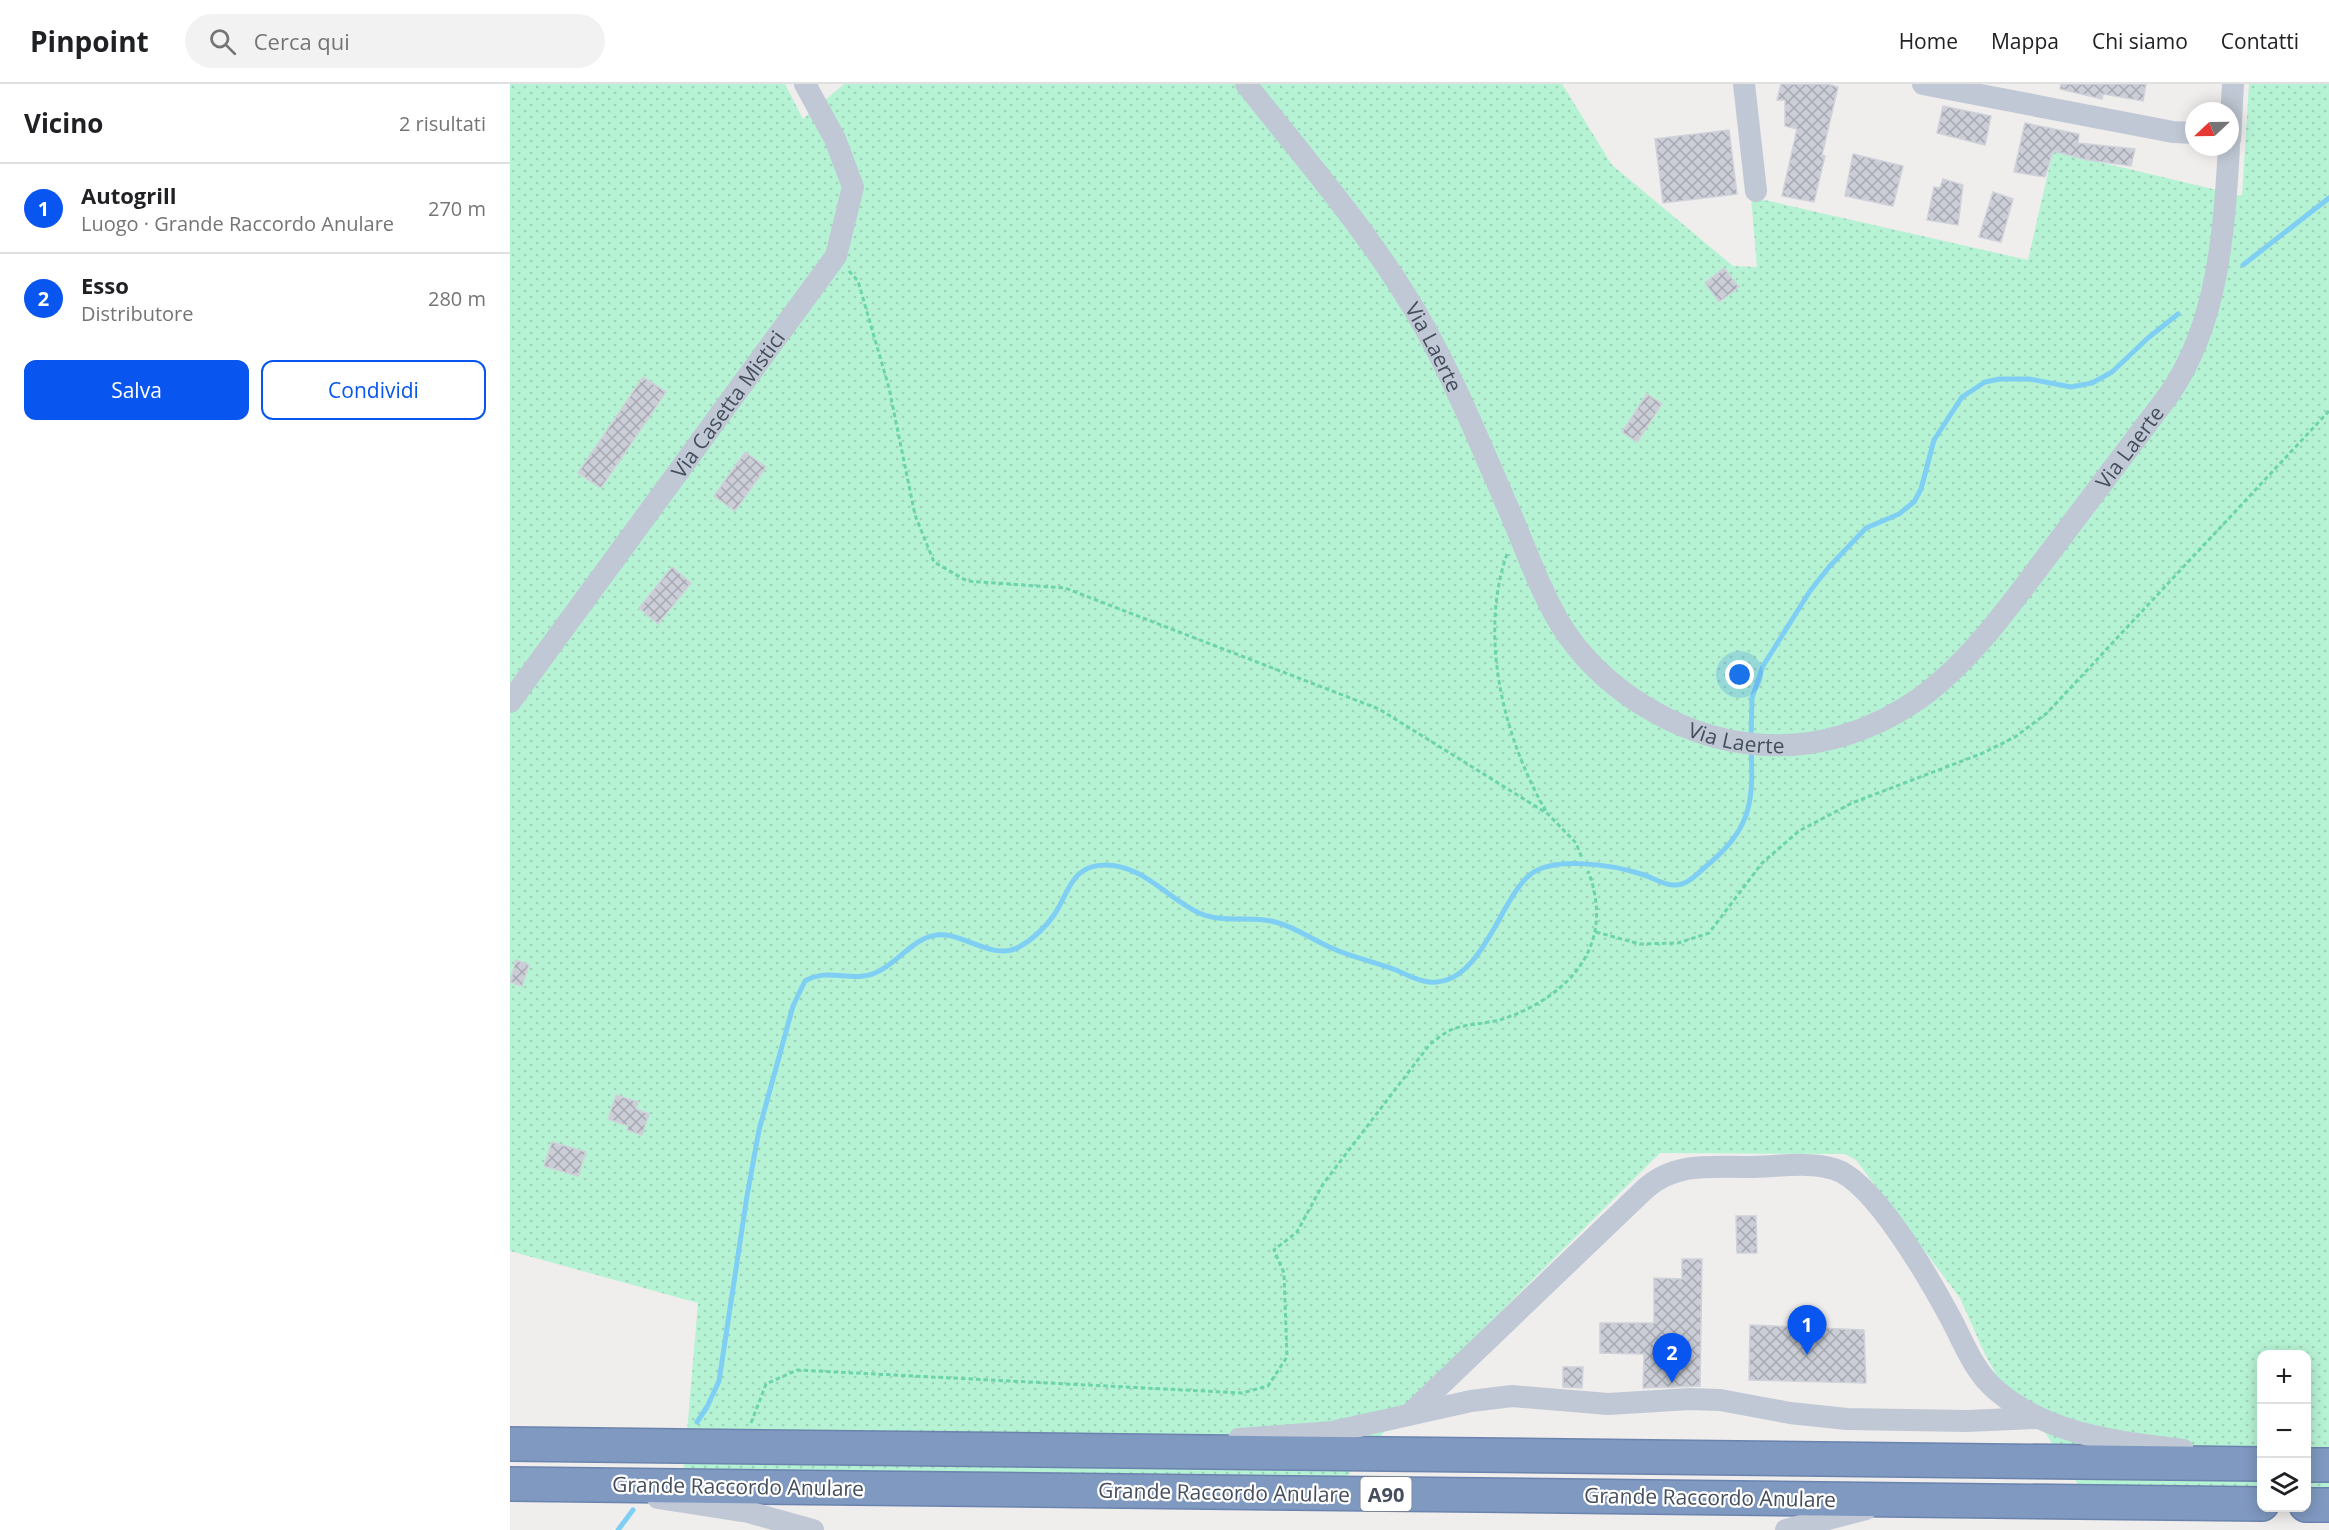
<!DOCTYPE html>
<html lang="it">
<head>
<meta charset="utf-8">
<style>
  body { margin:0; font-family:"Open Sans",sans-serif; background:#f2f2f2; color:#202124 }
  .controls { position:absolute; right:18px; bottom:18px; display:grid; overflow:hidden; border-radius:12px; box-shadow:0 3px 15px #0003 }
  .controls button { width:54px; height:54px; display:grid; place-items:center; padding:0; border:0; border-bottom:2px solid #e0e0e0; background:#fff; color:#202124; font:30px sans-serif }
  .compass { position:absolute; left:1675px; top:18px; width:54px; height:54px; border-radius:50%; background:#fff; box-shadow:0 3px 15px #0003; rotate:248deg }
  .you { position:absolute; left:1230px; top:591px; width:21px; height:21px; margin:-15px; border:4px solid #fff; border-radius:50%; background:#1a73e8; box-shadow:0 0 0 9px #1a73e833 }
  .badge { display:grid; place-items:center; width:39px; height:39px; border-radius:50%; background:#0855ef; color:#fff; font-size:20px; font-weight:700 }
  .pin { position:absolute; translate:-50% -50px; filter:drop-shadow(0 2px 3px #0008) }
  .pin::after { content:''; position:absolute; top:32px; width:21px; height:18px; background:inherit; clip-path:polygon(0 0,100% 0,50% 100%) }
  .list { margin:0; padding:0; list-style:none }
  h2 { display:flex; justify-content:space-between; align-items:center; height:78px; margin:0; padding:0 24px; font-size:26px }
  h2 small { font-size:20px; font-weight:400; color:#757577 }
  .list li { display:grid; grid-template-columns:39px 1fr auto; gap:18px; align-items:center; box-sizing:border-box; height:90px; padding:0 24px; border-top:2px solid #e0e0e0 }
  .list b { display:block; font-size:22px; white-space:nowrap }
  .list p { margin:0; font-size:20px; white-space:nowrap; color:#757577 }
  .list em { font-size:20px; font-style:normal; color:#757577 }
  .actions { display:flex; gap:12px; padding:18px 24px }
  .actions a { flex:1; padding:14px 0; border:2px solid #0855ef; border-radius:12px; text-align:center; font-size:21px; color:#0855ef }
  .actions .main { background:#0855ef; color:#fff }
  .icon { flex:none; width:33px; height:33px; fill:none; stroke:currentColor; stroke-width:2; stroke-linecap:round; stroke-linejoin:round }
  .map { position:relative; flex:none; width:1819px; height:1446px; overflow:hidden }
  header { display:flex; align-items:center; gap:36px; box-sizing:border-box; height:84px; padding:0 30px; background:#fff; border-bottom:2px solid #e0e0e0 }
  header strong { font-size:28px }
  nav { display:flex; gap:33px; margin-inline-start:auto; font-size:21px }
  .search { width:420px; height:54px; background:#f2f2f2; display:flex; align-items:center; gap:15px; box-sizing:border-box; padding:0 21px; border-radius:33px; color:#757577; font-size:22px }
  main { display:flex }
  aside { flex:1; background:#fff }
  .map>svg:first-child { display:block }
</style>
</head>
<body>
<header>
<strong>Pinpoint</strong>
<div class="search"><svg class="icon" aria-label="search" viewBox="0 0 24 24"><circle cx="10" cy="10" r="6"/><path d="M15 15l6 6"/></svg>Cerca qui</div>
<nav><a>Home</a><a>Mappa</a><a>Chi siamo</a><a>Contatti</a></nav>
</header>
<main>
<aside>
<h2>Vicino<small>2 risultati</small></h2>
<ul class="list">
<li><span class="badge">1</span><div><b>Autogrill</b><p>Luogo · Grande Raccordo Anulare</p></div><em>270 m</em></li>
<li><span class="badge">2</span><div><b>Esso</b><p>Distributore</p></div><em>280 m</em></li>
</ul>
<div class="actions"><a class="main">Salva</a><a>Condividi</a></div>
</aside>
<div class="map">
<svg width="1819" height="1446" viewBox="0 0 1819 1446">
  <defs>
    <pattern id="grass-dots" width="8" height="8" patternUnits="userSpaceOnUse" patternTransform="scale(1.5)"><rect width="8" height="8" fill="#b6f3d4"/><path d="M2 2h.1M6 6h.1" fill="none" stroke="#9ed2b8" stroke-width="1.8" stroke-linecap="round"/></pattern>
    <pattern id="building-cross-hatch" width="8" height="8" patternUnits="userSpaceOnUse" patternTransform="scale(1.5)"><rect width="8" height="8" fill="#cbced6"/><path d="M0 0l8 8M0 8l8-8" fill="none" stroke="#a6a9b1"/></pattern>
  </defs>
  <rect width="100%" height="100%" fill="#f0eded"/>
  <!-- grass -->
  <polygon fill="url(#grass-dots)" points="0,0 275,0 293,35 334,0 1052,0 1102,81 1223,182 1247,183 1241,113 1518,176 1543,67 1732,112 1739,0 1819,0 1819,1421 1797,1421 1796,1270 1752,1270 1751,1420 1579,1418 1526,1334 1499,1315 1473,1266 1450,1214 1346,1076 1335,1070 1150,1069 895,1323 823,1409 171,1418 188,1219 0,1167"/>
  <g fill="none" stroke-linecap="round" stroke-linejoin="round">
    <!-- stream -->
    <g stroke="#7fcff4" stroke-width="5">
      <polyline points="1733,181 1819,114"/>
      <polyline points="1241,655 1242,614 1253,582 1300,507 1319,483 1356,444 1389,430 1404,418 1411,405 1424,356 1452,313 1475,298 1490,295 1519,295 1561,303 1582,299 1602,288 1638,254 1668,230"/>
      <path d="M 187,1338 L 197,1323 L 209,1297 L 237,1112 L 249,1046 L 283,922 L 295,897 C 318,883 342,899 365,889 C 391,879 404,848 436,851 C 459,854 487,876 509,863 C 522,856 536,843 544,831 C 559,809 561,781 595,781 C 633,781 657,814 689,829 C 714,840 740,831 765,838 C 786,843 804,857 824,865 C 844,874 866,878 886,886 C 897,891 908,897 919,898 C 972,903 990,813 1021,790 C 1045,772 1103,781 1131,790 C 1142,793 1153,801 1164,801 C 1176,802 1186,791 1194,784 C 1240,746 1244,722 1241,664"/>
      <polyline points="108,1446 123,1426"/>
    </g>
  </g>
  <!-- building -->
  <g fill="url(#building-cross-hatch)" stroke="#d0d2da" stroke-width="1.5">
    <polygon points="1271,0 1317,0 1328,3 1312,71 1315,72 1304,118 1272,112 1287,45 1275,42 1275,16 1267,16"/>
    <polygon points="1551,0 1636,0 1633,17 1593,10 1592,15 1550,5"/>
    <polygon points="1433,22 1481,32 1475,61 1427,49"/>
    <polygon points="1515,39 1569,50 1568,59 1625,65 1621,82 1578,76 1543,67 1535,93 1504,88"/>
    <polygon points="1219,46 1227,110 1153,119 1145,55"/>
    <polygon points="1343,70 1393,82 1383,122 1335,112"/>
    <polygon points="1433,95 1453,101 1448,141 1417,136 1424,103 1430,104"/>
    <polygon points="1483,108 1503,115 1491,158 1469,153"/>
    <polygon points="1214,184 1229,203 1209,218 1195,199"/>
    <polygon points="133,293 156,308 91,404 68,389"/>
    <polygon points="1137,310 1152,320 1127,358 1112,348"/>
    <polygon points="235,368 256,383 225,427 204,412"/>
    <polygon points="162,483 181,499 148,540 129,524"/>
    <polygon points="6,876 19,881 12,902 0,898"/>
    <polygon points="106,1011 128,1018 126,1025 139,1030 132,1051 117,1046 118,1042 98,1035"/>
    <polygon points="42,1058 76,1068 68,1092 34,1082"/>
    <polygon points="1226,1132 1246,1132 1247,1169 1227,1169"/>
    <polygon points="1172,1175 1192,1175 1190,1302 1133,1304 1134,1270 1090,1269 1090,1239 1144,1239 1144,1194 1172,1195"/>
    <polygon points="1240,1241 1354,1246 1356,1299 1239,1296"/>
    <polygon points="1053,1283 1073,1283 1072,1304 1053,1303"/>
  </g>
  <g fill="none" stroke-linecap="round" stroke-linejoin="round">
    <!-- highway casing -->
    <g stroke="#6b84ad" stroke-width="36">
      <g id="highway">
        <polyline points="0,1360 1752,1380"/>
        <polyline points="1796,1381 1819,1381"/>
        <polyline points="0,1400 1752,1420"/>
        <polyline points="1796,1421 1819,1421"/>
      </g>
    </g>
    <!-- path -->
    <g stroke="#6bd4ab" stroke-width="3" stroke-dasharray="4.5 3" stroke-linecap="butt">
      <polyline points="339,187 348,197 379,304 405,431 424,478 457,497 555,504 869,625 1038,730 1066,759 1072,774"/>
      <path d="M 997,470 C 968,553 994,655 1037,729"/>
      <polyline points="1086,848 1130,860 1168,859 1199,849 1252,779 1289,747 1342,719 1473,669 1505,653 1537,629 1819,327"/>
      <path d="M 241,1339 L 256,1300 L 287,1286 L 732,1309 L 758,1302 L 777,1273 L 774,1189 L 764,1166 L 787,1148 L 813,1100 L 920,960 C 927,955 935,948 943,945 C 960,939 979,940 996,934 C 1062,910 1106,859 1078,787"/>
    </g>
    <!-- minor -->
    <g stroke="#bfc8d4" stroke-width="22">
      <path id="s1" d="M 736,0 C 798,79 866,156 915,244 C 948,304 974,369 1002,433 C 1017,468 1029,504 1049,538 C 1089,604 1166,652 1243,660 C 1306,667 1368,646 1418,608 C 1463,573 1498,524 1532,479 C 1574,423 1616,368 1658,312 C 1708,241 1714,148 1719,63"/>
      <polyline points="1234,0 1246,107"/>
      <polyline points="1413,0 1663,48 1684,49"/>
      <polyline points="1720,55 1723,0"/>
      <path id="s2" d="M 0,618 L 326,172 L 343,103 L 325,55 L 295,0"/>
      <path d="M 899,1331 L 1135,1105 C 1165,1078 1201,1083 1238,1083 C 1265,1083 1299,1077 1324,1085 C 1364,1097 1420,1196 1440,1233 C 1454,1259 1463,1286 1486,1306 C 1539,1352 1606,1357 1673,1366"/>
      <polyline points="729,1355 822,1348 961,1317 1002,1312 1098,1320 1180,1315 1210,1316 1280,1329 1337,1335 1457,1337 1526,1334"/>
      <polyline points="148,1414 238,1428 303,1446"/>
      <polyline points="1276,1446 1356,1425"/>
    </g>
    <!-- highway -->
    <use href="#highway" stroke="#8099c1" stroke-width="33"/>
  </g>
  <g text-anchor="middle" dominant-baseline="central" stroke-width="4.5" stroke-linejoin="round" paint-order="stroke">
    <!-- shield labels -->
    <rect fill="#fff" stroke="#7c838d" stroke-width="1.5" x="850.5" y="1393" width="51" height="34" rx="4.5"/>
    <g font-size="20" font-weight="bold" fill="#444e5c">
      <text x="876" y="1410">A90</text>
    </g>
    <!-- street labels -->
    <g font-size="21" fill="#444e5c" stroke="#fff">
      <text stroke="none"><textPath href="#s1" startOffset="324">Via Laerte</textPath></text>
      <text stroke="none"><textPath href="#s2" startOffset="369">Via Casetta Mistici</textPath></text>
      <text stroke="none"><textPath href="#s1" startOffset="1368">Via Laerte</textPath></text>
      <text stroke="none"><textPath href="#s1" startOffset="846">Via Laerte</textPath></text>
      <text transform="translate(228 1402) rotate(1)">Grande Raccordo Anulare</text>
      <text transform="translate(714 1408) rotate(1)">Grande Raccordo Anulare</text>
      <text transform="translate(1200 1413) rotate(1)">Grande Raccordo Anulare</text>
    </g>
  </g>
</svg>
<div class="controls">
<button>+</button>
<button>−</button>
<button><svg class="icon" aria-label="layers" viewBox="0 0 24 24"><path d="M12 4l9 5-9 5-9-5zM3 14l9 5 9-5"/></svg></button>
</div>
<svg class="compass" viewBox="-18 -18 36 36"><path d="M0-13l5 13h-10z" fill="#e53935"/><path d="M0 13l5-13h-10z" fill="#757577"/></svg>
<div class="you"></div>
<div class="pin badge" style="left:1297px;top:1271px">1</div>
<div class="pin badge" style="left:1162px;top:1299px">2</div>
</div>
</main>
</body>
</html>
